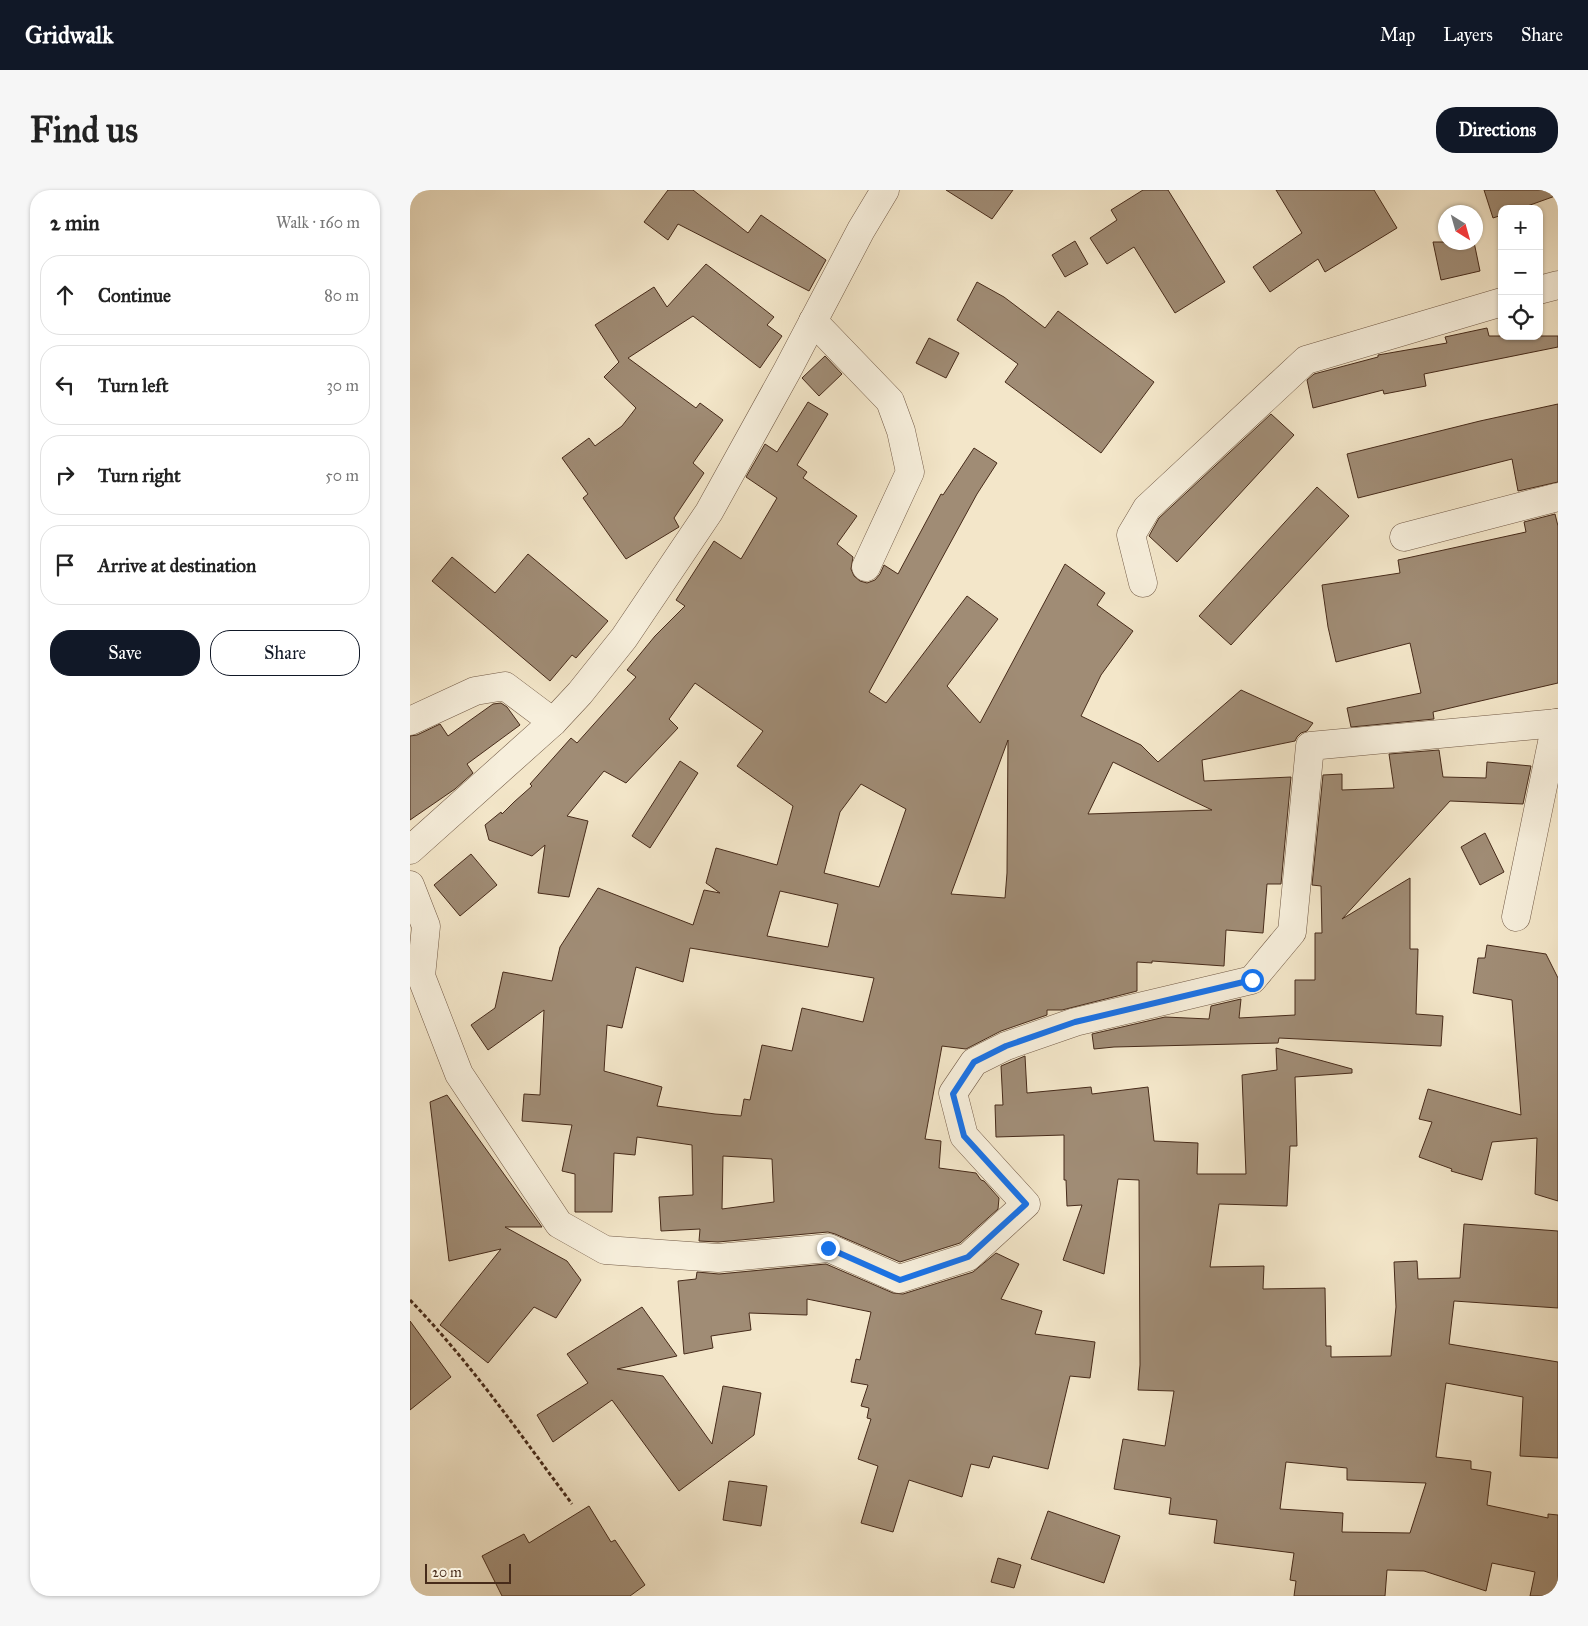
<!DOCTYPE html>
<html lang="en">
<head>
<meta charset="utf-8">
<style>
  body { margin:0; font-family:"IM FELL Great Primer",serif; background:#f6f6f6; color:#222 }
  .controls { position:absolute; right:15px; top:15px; display:grid; overflow:hidden; border-radius:10px; box-shadow:0 1px 4px #0004 }
  .controls button { width:45px; height:45px; display:grid; place-items:center; padding:0; border:0; border-bottom:1px solid #e0e0e0; background:#fff; color:#222; font:25px sans-serif }
  .compass { position:absolute; left:1028px; top:15px; width:45px; height:45px; border-radius:50%; background:#fff; box-shadow:0 1px 4px #0004; rotate:143deg }
  .scale { position:absolute; left:15px; bottom:12px; width:86px; box-sizing:border-box; padding-left:5px; border:2px solid #472b1a; border-top:0; font-size:14px; line-height:18px; white-space:nowrap; color:#472b1a; -webkit-text-stroke:4px #f7efdc; paint-order:stroke }
  .stop { position:absolute; width:15px; height:15px; margin:-11px; border:4px solid #1a73e8; border-radius:50%; background:#fff }
  .stop.end { background:#1a73e8; border-color:#fff; box-shadow:0 1px 5px #0008 }
  .list { margin:0; padding:0; list-style:none }
  h2 { display:flex; justify-content:space-between; align-items:center; height:65px; margin:0; padding:0 20px; font-size:21px }
  h2 small { font-size:16px; font-weight:400; color:#767676 }
  .list li { display:grid; grid-template-columns:32px 1fr auto; gap:15px; align-items:center; box-sizing:border-box; height:80px; margin:0 10px 10px; padding:0 10px; border:1px solid #e0e0e0; border-radius:20px }
  .list b { display:block; font-size:19px; white-space:nowrap }
  .list em { font-size:16px; font-style:normal; color:#767676 }
  .actions { display:flex; gap:10px; padding:15px 20px }
  .actions a { flex:1; padding:11px 0; border:1px solid #111827; border-radius:20px; text-align:center; font-size:18px; color:#111827 }
  .actions .main { background:#111827; color:#fff }
  .icon { flex:none; width:28px; height:28px; fill:none; stroke:currentColor; stroke-width:2; stroke-linecap:round; stroke-linejoin:round }
  .map { position:relative; flex:none; width:1148px; height:1406px; overflow:hidden; border-radius:20px }
  header { display:flex; align-items:center; gap:30px; box-sizing:border-box; height:70px; padding:0 25px; background:#111827; color:#fff }
  header strong { font-size:24px }
  nav { display:flex; gap:28px; margin-inline-start:auto; font-size:18px }
  .intro { display:flex; align-items:center; justify-content:space-between; box-sizing:border-box; height:120px; padding:0 30px }
  h1 { margin:0; font-size:35px }
  .button { padding:12px 22px; border-radius:20px; background:#111827; color:#fff; font-size:18px; font-weight:700 }
  main { display:flex; gap:30px; padding:0 30px }
  aside { flex:1; background:#fff; border-radius:20px; box-shadow:0 1px 4px #0004 }
  .map>svg:first-child { display:block }
</style>
</head>
<body>
<header>
<strong>Gridwalk</strong>
<nav><a>Map</a><a>Layers</a><a>Share</a></nav>
</header>
<div class="intro"><h1>Find us</h1><a class="button">Directions</a></div>
<main>
<aside>
<h2>2 min<small>Walk · 160 m</small></h2>
<ul class="list">
<li><svg class="icon" aria-label="ahead" viewBox="0 0 24 24"><path d="M12 20V5M6 11l6-6 6 6"/></svg><div><b>Continue</b></div><em>80 m</em></li>
<li><svg class="icon" aria-label="left" viewBox="0 0 24 24"><path d="M17 20v-9H6M10 6l-5 5 5 5"/></svg><div><b>Turn left</b></div><em>30 m</em></li>
<li><svg class="icon" aria-label="right" viewBox="0 0 24 24"><path d="M7 20v-9h11M14 6l5 5-5 5"/></svg><div><b>Turn right</b></div><em>50 m</em></li>
<li><svg class="icon" aria-label="arrive" viewBox="0 0 24 24"><path d="M6 21V4h12l-3 4 3 4H6"/></svg><div><b>Arrive at destination</b></div></li>
</ul>
<div class="actions"><a class="main">Save</a><a>Share</a></div>
</aside>
<div class="map">
<svg width="1148" height="1406" viewBox="0 0 1148 1406">
  <rect width="100%" height="100%" fill="#f3e6c9"/>
  <filter id="stains"><feTurbulence type="fractalNoise" baseFrequency=".004" numOctaves="4"/><feColorMatrix values="0 0 0 0 .2 0 0 0 0 .09 0 0 0 0 .02 0 0 0 .5 -.17"/></filter>
  <radialGradient id="worn" r=".72"><stop offset=".6" stop-color="#630" stop-opacity="0"/><stop offset="1" stop-color="#630" stop-opacity=".3"/></radialGradient>
  <!-- building -->
  <g fill="#a08c75" stroke="#472b1a" fill-rule="evenodd">
    <polygon points="258,0 283,0 338,43 351,25 416,70 399,101 268,34 258,50 234,32"/>
    <polygon points="536,0 603,0 582,29"/>
    <polygon points="733,0 758,0 815,92 765,123 724,57 697,74 680,48 707,30 701,20"/>
    <polygon points="866,0 964,0 987,38 915,82 908,69 860,102 843,77 892,43"/>
    <polygon points="1074,0 1148,0 1148,5 1109,19 1092,19 1092,25 1083,28"/>
    <polygon points="665,51 678,74 655,87 642,65"/>
    <polygon points="1023,52 1064,52 1070,81 1031,90"/>
    <polygon points="296,74 364,127 357,135 372,146 350,178 283,126 218,168 286,218 290,213 313,230 283,273 294,283 264,328 269,337 216,369 173,308 178,304 152,268 179,248 185,256 212,236 226,218 194,187 209,172 185,135 244,97 257,117"/>
    <polygon points="567,92 594,107 635,138 648,121 744,192 691,263 595,192 608,174 547,130"/>
    <polygon points="1077,138 1079,146 1148,146 1148,157 1014,184 1016,196 974,204 973,200 903,218 897,190 904,184 968,167 968,165 1037,153 1035,147"/>
    <polygon points="519,148 549,163 536,188 506,173"/>
    <polygon points="415,166 432,184 409,206 392,188"/>
    <path d="M 398,212 L 418,224 L 387,275 L 397,282 L 393,288 L 447,326 L 427,354 L 443,367 L 441,379 L 444,386 L 450,391 L 457,393 L 465,390 L 470,384 L 474,375 L 488,384 L 531,304 L 533,305 L 564,258 L 587,273 L 567,304 L 459,502 L 476,513 L 557,406 L 588,429 L 537,496 L 570,533 L 655,374 L 695,403 L 687,415 L 723,441 L 691,485 L 671,526 L 731,555 L 748,572 L 831,500 L 903,533 L 897,541 L 891,543 L 887,547 L 885,551 L 792,570 L 794,591 L 881,587 L 871,694 L 857,694 L 853,743 L 816,740 L 814,776 L 742,771 L 742,773 L 727,772 L 727,801 L 652,820 L 637,820 L 637,825 L 591,841 L 556,859 L 532,856 L 515,949 L 531,951 L 529,978 L 566,983 L 571,990 L 574,991 L 589,1008 L 588,1019 L 550,1053 L 490,1072 L 425,1044 L 418,1042 L 308,1052 L 289,1051 L 290,1039 L 251,1041 L 249,1007 L 283,1005 L 282,955 L 227,947 L 225,965 L 204,963 L 202,1022 L 165,1022 L 165,984 L 152,981 L 162,935 L 112,931 L 114,904 L 130,905 L 134,820 L 78,860 L 61,835 L 85,818 L 93,782 L 142,791 L 150,757 L 188,698 L 283,735 L 294,700 L 310,703 L 296,693 L 306,658 L 367,675 L 383,616 L 327,576 L 353,541 L 285,493 L 259,529 L 268,538 L 216,593 L 194,581 L 157,626 L 178,631 L 159,707 L 128,703 L 135,655 L 122,666 L 79,650 L 75,635 L 91,622 L 92,624 L 104,612 L 122,596 L 120,594 L 161,548 L 167,553 L 226,487 L 217,480 L 245,446 L 275,416 L 266,410 L 304,351 L 331,369 L 367,308 L 336,287 L 355,254 L 367,262 ZM 598,550 L 597,683 L 595,708 L 541,704 ZM 703,572 L 781,610 L 802,620 L 678,624 ZM 451,594 L 496,619 L 469,697 L 414,683 L 430,622 ZM 370,701 L 428,714 L 418,757 L 357,746 ZM 280,758 L 464,788 L 453,832 L 392,818 L 382,861 L 352,855 L 340,910 L 334,909 L 331,926 L 305,924 L 247,916 L 252,897 L 194,881 L 197,835 L 212,838 L 226,777 L 273,792 ZM 313,966 L 362,969 L 364,1012 L 312,1019 Z"/>
    <polygon points="1148,214 1148,292 1108,301 1102,269 948,308 937,264 1070,231"/>
    <polygon points="861,224 884,245 767,372 739,346 749,328"/>
    <polygon points="907,297 939,326 821,455 789,426"/>
    <polygon points="1145,324 1148,336 1148,493 1023,522 1024,529 941,537 937,518 1011,503 1000,453 926,472 918,437 912,395 990,383 988,370 1116,342 1114,332"/>
    <polygon points="118,364 198,431 166,468 162,465 140,491 22,391 42,367 85,403"/>
    <polygon points="91,513 97,517 110,535 57,574 63,583 45,599 0,630 0,546 7,545 30,534 38,546 83,514"/>
    <polygon points="1029,560 1033,587 1076,588 1077,572 1121,576 1113,614 1040,611 932,729 1000,688 1000,759 1008,759 1006,824 1033,826 1031,856 869,848 868,853 704,857 684,859 682,844 755,827 799,829 801,816 831,809 829,828 885,825 885,790 905,790 905,743 912,743 911,696 902,695 913,585 932,584 932,600 984,598 979,564"/>
    <polygon points="270,571 288,583 240,658 222,646"/>
    <polygon points="1075,643 1094,682 1070,695 1051,657"/>
    <polygon points="61,664 87,695 50,726 24,695"/>
    <polygon points="1077,755 1136,764 1148,788 1148,1011 1125,1004 1127,948 1082,952 1072,990 1041,981 1042,979 1009,967 1022,932 1009,929 1018,899 1111,925 1102,810 1063,803 1068,768 1075,768"/>
    <path d="M 866,858 L 942,879 L 942,883 L 885,887 L 887,956 L 880,956 L 877,1016 L 809,1014 L 800,1077 L 854,1076 L 853,1099 L 915,1098 L 916,1156 L 921,1156 L 921,1167 L 981,1166 L 986,1117 L 984,1072 L 1007,1071 L 1008,1089 L 1050,1088 L 1054,1034 L 1148,1041 L 1148,1118 L 1044,1111 L 1039,1154 L 1148,1172 L 1148,1268 L 1110,1266 L 1113,1207 L 1036,1193 L 1026,1267 L 1061,1271 L 1061,1279 L 1081,1282 L 1077,1315 L 1138,1328 L 1138,1324 L 1148,1325 L 1148,1406 L 1120,1406 L 1125,1382 L 1082,1373 L 1076,1401 L 1014,1381 L 977,1380 L 975,1406 L 884,1406 L 886,1391 L 880,1390 L 884,1363 L 804,1353 L 807,1330 L 759,1324 L 761,1308 L 704,1299 L 713,1249 L 755,1256 L 764,1201 L 728,1200 L 730,1175 L 729,990 L 708,989 L 694,1084 L 653,1070 L 672,1015 L 657,1016 L 656,990 L 654,990 L 654,945 L 586,947 L 585,915 L 593,915 L 591,876 L 615,866 L 617,903 L 681,897 L 682,904 L 738,897 L 744,951 L 788,953 L 787,984 L 836,984 L 832,885 L 867,880 ZM 876,1272 L 937,1278 L 937,1290 L 1016,1293 L 1000,1343 L 932,1342 L 933,1323 L 870,1319 Z"/>
    <polygon points="37,905 132,1037 95,1037 157,1071 171,1090 146,1128 124,1117 78,1173 30,1135 91,1059 39,1071 20,912"/>
    <polygon points="586,1063 609,1074 591,1109 632,1121 625,1144 685,1152 680,1188 660,1186 638,1279 583,1266 579,1278 561,1274 552,1307 499,1290 483,1342 451,1333 468,1276 448,1269 461,1229 457,1228 459,1218 451,1216 458,1195 441,1192 446,1169 450,1170 461,1122 397,1109 397,1125 339,1123 341,1140 301,1146 303,1158 274,1164 268,1091 286,1089 287,1082 309,1084 416,1074 483,1103 493,1104 563,1082"/>
    <polygon points="232,1117 267,1166 207,1179 253,1186 302,1254 313,1196 351,1203 344,1245 269,1301 202,1210 143,1252 127,1225 178,1193 157,1164"/>
    <polygon points="0,1131 41,1187 0,1220"/>
    <polygon points="319,1291 357,1296 351,1336 313,1330"/>
    <polygon points="179,1316 201,1352 205,1350 235,1395 220,1406 92,1406 72,1366 114,1344 119,1353"/>
    <polygon points="638,1321 710,1346 694,1393 621,1369"/>
    <polygon points="588,1368 611,1375 604,1398 581,1392"/>
  </g>
  <g fill="none" stroke-linecap="round" stroke-linejoin="round">
    <!-- minor casing -->
    <g stroke="#725a46" stroke-width="29">
      <g id="minor">
        <polyline points="1129,100 1148,95"/>
        <polyline points="403,131 480,211 491,241 500,282 456,377"/>
        <polyline points="994,347 1148,307"/>
        <polyline points="733,393 721,345 737,318 896,170 1092,112"/>
        <polyline points="0,531 65,501 95,496 143,532"/>
        <polyline points="0,660 143,532 170,503 214,448 299,322 377,181 451,40 475,0"/>
        <polyline points="0,695 16,736 11,786 49,884 149,1034 195,1060 308,1068 419,1058 489,1089 558,1067 616,1014 554,946 543,903 564,872 596,856 665,832 842,790 882,742 900,556 1148,533"/>
        <polyline points="1106,727 1146,533"/>
      </g>
    </g>
    <!-- path -->
    <path stroke="#472b1a" stroke-width="3" stroke-dasharray="4 2.5" stroke-linecap="butt" d="M 0,1110 C 60,1172 110,1244 162,1314"/>
    <!-- minor -->
    <use href="#minor" stroke="#f7efdc" stroke-width="28"/>
  </g>
  <g fill="none" stroke-linecap="round" stroke-linejoin="round">
    <!-- route -->
    <polyline stroke="#1a73e8" stroke-width="6" points="418,1058 490,1090 558,1067 616,1014 554,946 543,904 564,872 596,856 665,832 842,790"/>
  </g>
  <rect width="100%" height="100%" filter="url(#stains)"/>
  <rect width="100%" height="100%" fill="url(#worn)"/>
</svg>
<div class="controls">
<button>+</button>
<button>−</button>
<button><svg class="icon" aria-label="locate" viewBox="0 0 24 24"><circle cx="12" cy="12" r="6"/><path d="M12 2v4M12 18v4M2 12h4M18 12h4"/></svg></button>
</div>
<svg class="compass" viewBox="-18 -18 36 36"><path d="M0-13l5 13h-10z" fill="#e53935"/><path d="M0 13l5-13h-10z" fill="#767676"/></svg>
<div class="scale">20 m</div>
<div class="stop" style="left:842px;top:790px"></div>
<div class="stop end" style="left:418px;top:1058px"></div>
</div>
</main>
</body>
</html>
